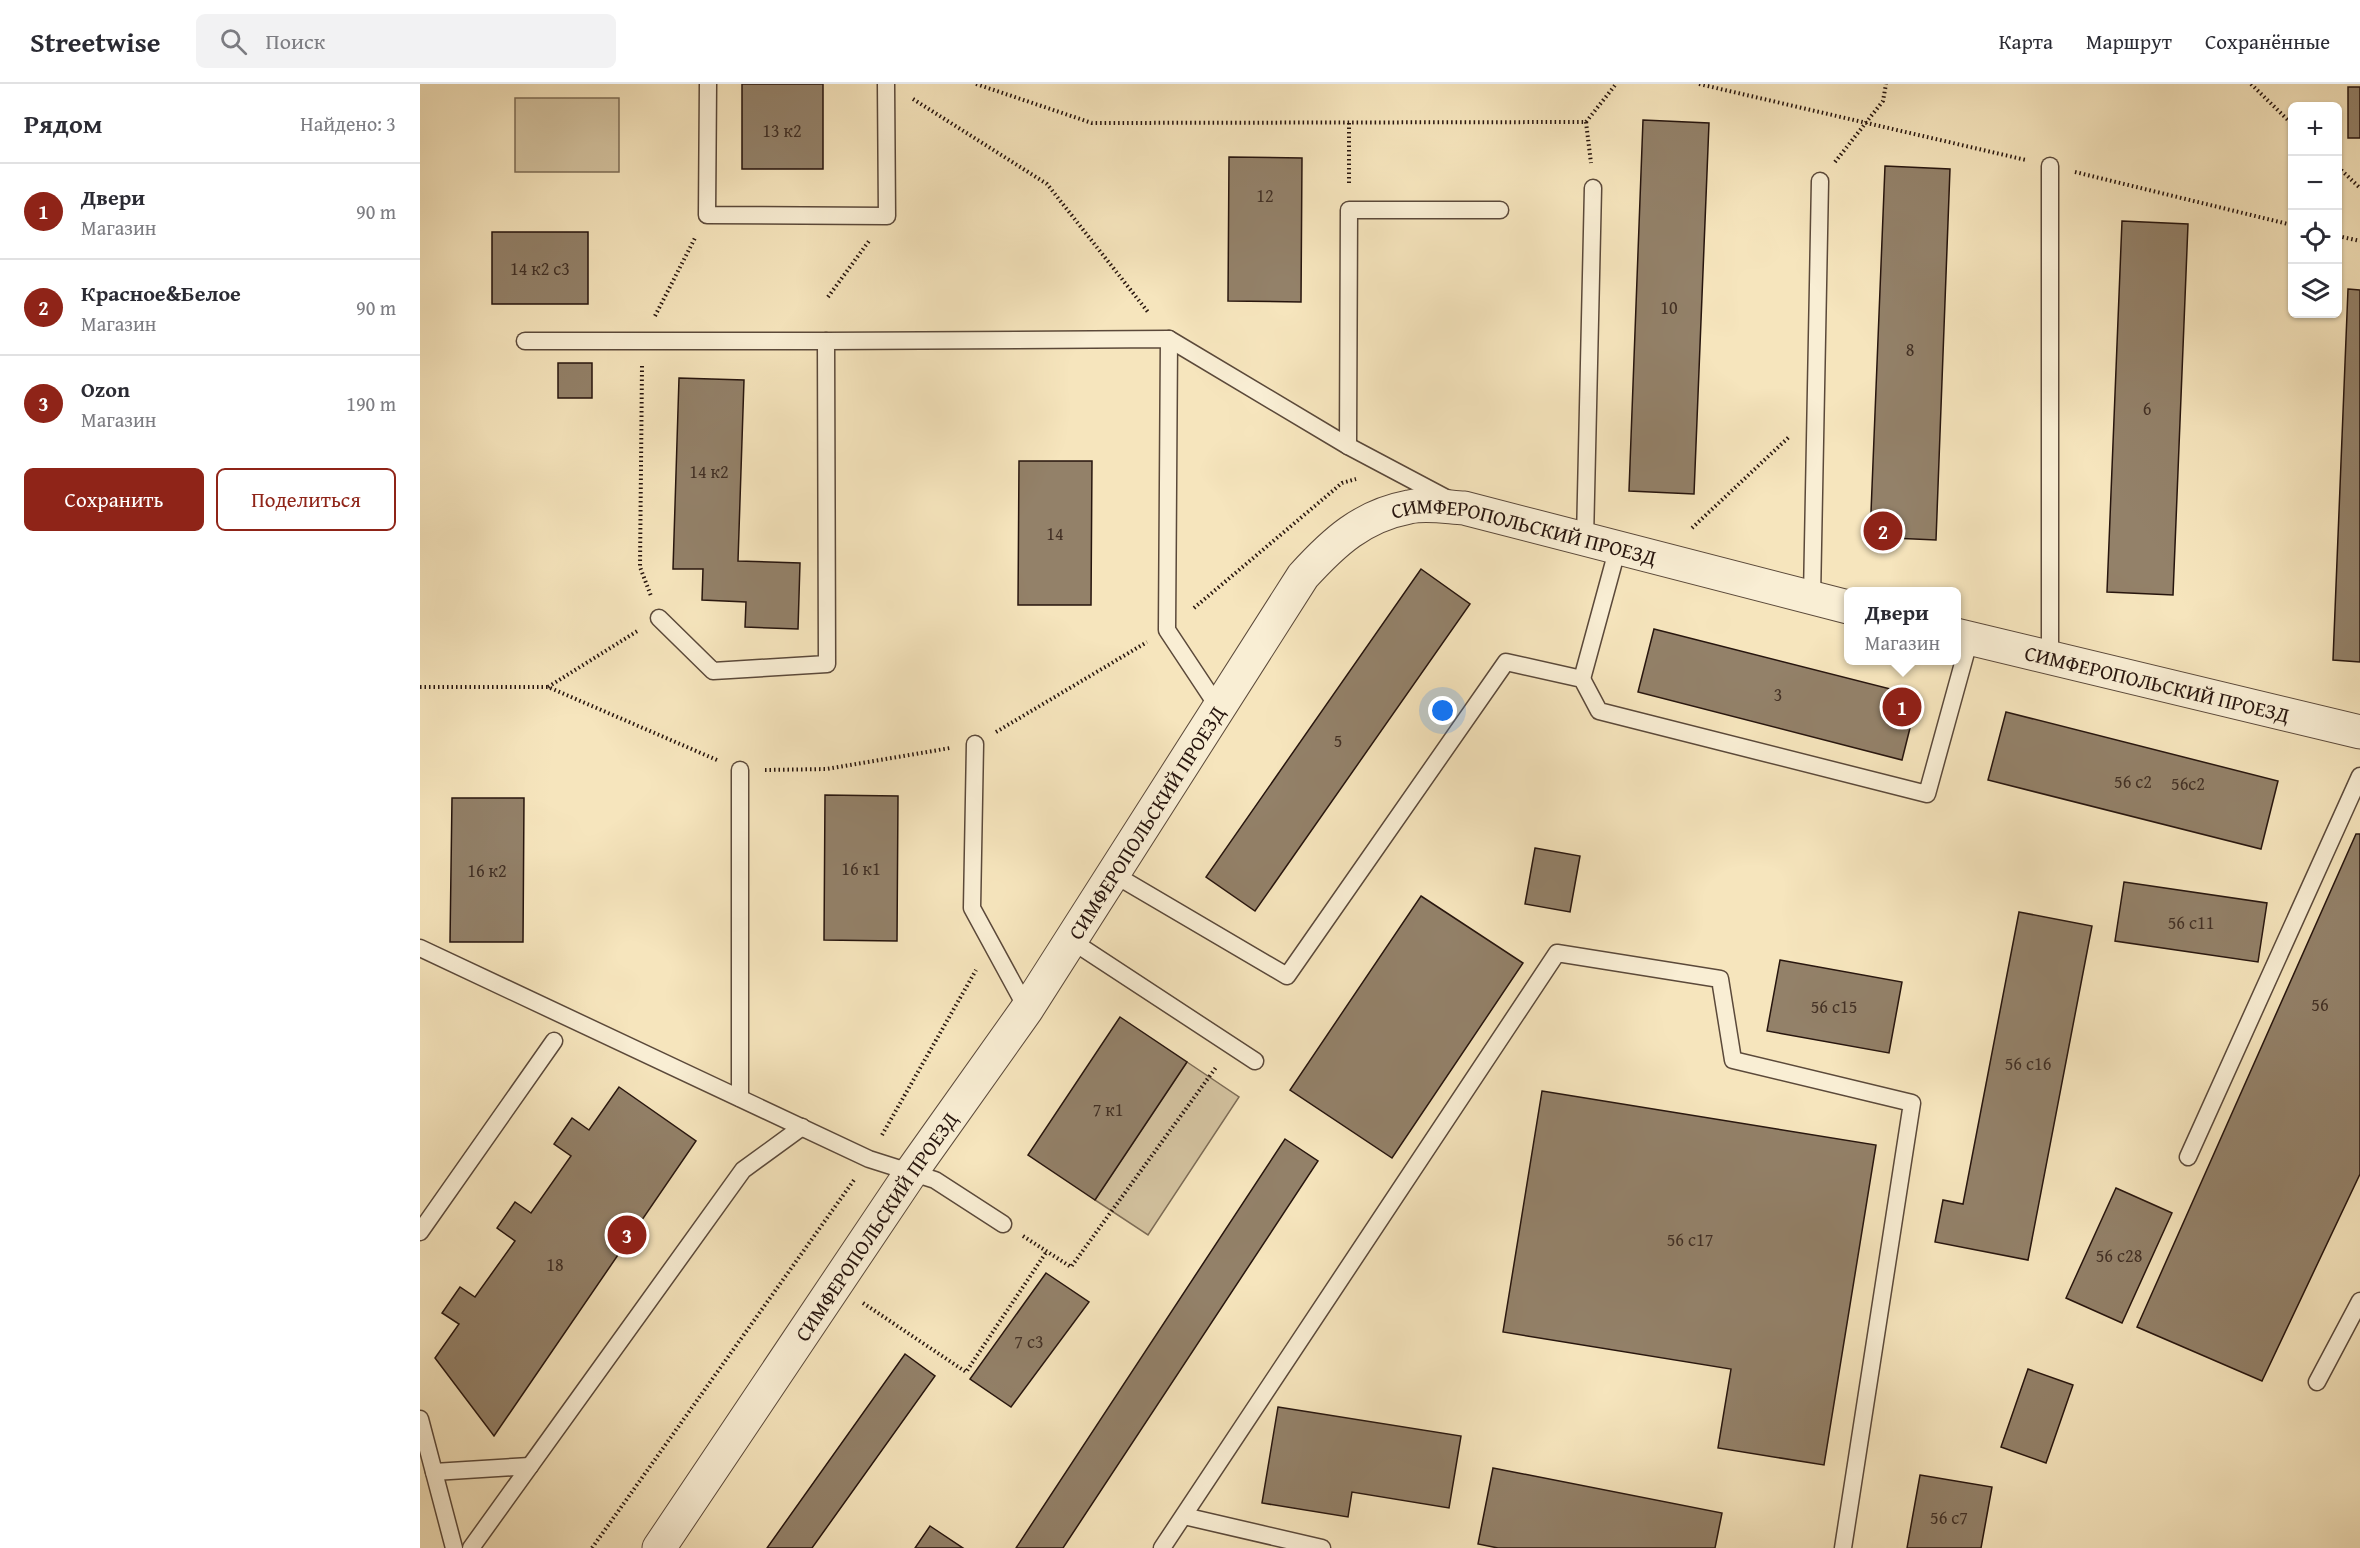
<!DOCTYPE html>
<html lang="ru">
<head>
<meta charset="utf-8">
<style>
  body { margin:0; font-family:"Gentium Book Plus",serif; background:#f2f2f3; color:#2b2b33 }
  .controls { position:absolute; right:18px; top:18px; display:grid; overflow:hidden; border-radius:9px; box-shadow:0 2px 4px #0004 }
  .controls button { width:54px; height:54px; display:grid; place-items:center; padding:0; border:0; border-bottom:2px solid #e1e1e2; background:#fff; color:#2b2b33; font:30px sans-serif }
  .you { position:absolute; left:1023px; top:627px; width:21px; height:21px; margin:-15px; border:4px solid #fff; border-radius:50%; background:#1a73e8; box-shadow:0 0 0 9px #1a73e833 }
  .badge { display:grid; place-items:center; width:39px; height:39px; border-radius:50%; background:#8f2418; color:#fff; font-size:20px; font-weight:700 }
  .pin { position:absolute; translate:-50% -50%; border:3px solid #fff; box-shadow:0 2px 6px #0006 }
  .popup { position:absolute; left:1424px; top:503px; width:117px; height:78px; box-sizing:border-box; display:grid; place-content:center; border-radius:9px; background:#fff; filter:drop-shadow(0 2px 4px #0005); font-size:20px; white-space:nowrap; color:#7c7c81 }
  .popup b { font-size:22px; color:#2b2b33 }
  .popup::after { content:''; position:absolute; left:50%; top:100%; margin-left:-12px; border:12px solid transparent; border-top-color:#fff }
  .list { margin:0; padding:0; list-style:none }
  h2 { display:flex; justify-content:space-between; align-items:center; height:78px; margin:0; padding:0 24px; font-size:26px }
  h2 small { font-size:20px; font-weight:400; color:#7c7c81 }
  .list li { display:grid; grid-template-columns:39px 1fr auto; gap:18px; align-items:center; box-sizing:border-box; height:96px; padding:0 24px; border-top:2px solid #e1e1e2 }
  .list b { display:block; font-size:22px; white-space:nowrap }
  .list p { margin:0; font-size:20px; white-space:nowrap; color:#7c7c81 }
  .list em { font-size:20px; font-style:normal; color:#7c7c81 }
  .actions { display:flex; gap:12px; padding:18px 24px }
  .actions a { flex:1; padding:14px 0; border:2px solid #8f2418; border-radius:9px; text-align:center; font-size:21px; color:#8f2418 }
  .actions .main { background:#8f2418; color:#fff }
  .icon { flex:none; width:33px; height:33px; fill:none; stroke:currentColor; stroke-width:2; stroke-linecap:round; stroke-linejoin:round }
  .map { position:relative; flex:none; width:1940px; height:1464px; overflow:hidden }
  header { display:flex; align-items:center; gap:36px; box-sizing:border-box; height:84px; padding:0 30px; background:#fff; border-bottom:2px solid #e1e1e2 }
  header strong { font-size:28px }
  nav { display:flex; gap:33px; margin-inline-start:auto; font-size:21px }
  .search { width:420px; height:54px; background:#f2f2f3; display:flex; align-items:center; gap:15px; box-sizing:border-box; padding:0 21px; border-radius:9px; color:#7c7c81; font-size:22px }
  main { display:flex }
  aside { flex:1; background:#fff }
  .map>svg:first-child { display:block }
</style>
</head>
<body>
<header>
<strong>Streetwise</strong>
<div class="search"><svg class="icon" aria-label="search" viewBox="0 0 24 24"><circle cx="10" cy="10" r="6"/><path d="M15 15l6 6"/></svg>Поиск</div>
<nav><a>Карта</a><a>Маршрут</a><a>Сохранённые</a></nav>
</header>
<main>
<aside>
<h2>Рядом<small>Найдено: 3</small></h2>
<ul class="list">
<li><span class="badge">1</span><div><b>Двери</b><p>Магазин</p></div><em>90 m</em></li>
<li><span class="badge">2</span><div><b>Красное&amp;Белое</b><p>Магазин</p></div><em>90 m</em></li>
<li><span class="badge">3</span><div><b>Ozon</b><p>Магазин</p></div><em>190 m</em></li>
</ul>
<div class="actions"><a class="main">Сохранить</a><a>Поделиться</a></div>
</aside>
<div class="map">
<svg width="1940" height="1464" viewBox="0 0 1940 1464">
  <rect width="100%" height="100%" fill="#f6e5bd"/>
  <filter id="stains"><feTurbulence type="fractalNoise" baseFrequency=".00333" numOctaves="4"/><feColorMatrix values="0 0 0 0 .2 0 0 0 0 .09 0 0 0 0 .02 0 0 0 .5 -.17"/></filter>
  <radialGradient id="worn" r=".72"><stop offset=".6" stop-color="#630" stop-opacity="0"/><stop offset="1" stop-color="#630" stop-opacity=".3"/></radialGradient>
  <!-- green -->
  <g fill="#d3c29f" stroke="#7d6c56" stroke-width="1.5">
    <rect x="95" y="14" width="104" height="74"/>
    <polygon points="767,978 819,1013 728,1151 675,1116"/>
  </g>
  <!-- building -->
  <g fill="#938169" stroke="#27150e" stroke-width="1.5">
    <rect x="322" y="0" width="81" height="85"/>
    <rect x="1928" y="3" width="12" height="51"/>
    <polygon points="1223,36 1289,39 1274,410 1209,407"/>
    <polygon points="809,73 882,74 881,218 808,217"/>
    <polygon points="1465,82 1530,85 1516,456 1450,453"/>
    <polygon points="1702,137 1768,140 1753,511 1687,508"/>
    <rect x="72" y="148" width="96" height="72"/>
    <polygon points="1928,205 1940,206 1940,578 1913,576"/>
    <rect x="138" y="279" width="34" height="35"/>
    <polygon points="259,294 324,296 318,477 380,479 378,545 325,543 326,518 282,516 283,485 253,485"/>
    <polygon points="599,377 672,377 671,521 598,521"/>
    <polygon points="1001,485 1050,520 835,827 786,793"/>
    <polygon points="1234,545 1498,612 1482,676 1218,608"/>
    <polygon points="1586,628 1858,697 1841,765 1568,696"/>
    <polygon points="405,711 478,712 477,857 404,856"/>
    <polygon points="32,714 104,714 103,858 30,858"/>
    <polygon points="1936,750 1940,750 1940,1090 1842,1297 1717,1243"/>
    <polygon points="1115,764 1160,772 1150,828 1105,820"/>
    <polygon points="1704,798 1847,819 1838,878 1695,857"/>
    <polygon points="1001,812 1103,879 972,1074 870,1006"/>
    <polygon points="1599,828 1672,842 1608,1176 1515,1158 1523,1116 1543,1120"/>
    <polygon points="1360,876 1482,898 1469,969 1347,947"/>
    <polygon points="700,933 767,978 675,1116 608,1071"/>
    <polygon points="199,1003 276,1057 74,1352 15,1274 39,1240 22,1229 40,1203 55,1213 95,1157 77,1144 95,1118 111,1129 151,1072 134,1060 152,1034 169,1046"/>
    <polygon points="1122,1007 1456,1061 1404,1381 1298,1364 1311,1285 1083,1248"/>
    <polygon points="865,1055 898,1077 643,1464 596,1464"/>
    <polygon points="1696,1104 1752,1129 1702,1239 1646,1214"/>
    <polygon points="626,1189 669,1218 591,1323 550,1295"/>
    <polygon points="485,1270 515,1292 392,1464 347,1464"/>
    <polygon points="1608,1285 1653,1301 1626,1379 1581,1363"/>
    <polygon points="858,1323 1041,1352 1029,1424 932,1408 928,1433 842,1419"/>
    <polygon points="1073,1384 1302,1429 1295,1464 1078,1464 1058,1460"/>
    <polygon points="1500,1391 1572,1403 1561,1464 1487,1464"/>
    <polygon points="510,1442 543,1464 495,1464"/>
  </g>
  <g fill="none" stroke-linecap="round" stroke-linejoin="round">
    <!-- service casing -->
    <g stroke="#5b493a" stroke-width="19">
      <g id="service">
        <polyline points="288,0 287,131 467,132 466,0"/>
        <polyline points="749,255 747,546 800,626"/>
        <polyline points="105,257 406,257"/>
        <polyline points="928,362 929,126 1080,126"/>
        <polyline points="1165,455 1173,104"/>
        <polyline points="1392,513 1400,97"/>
        <polyline points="239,534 293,587 407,580 406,257 749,255 928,362 1028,415"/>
        <polyline points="1630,573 1630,82"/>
        <polyline points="1162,595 1198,463"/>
        <polyline points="555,660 552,824 607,925"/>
        <polyline points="320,686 320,1014"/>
        <polyline points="695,791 867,892 1086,578 1162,595 1179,627 1507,710 1550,554"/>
        <polyline points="652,857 835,977"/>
        <polyline points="0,864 449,1075 515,1096 583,1140"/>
        <polyline points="1768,1073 1940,692"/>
        <polyline points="0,1148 134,957"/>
        <polyline points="1897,1298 1940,1217"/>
        <polyline points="0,1335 34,1464"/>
        <polyline points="14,1388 110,1382"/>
        <polyline points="764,1432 902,1464"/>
        <polyline points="51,1464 323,1086 382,1043"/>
        <polyline points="742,1464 1137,869 1300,895 1313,976 1492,1019 1423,1464"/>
      </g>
    </g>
    <!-- tertiary casing -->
    <g stroke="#5b493a" stroke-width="35">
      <g id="tertiary">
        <path id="s1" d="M 1536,551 L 1940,648"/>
        <path id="s2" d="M 239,1464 L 492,1087 L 607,925 L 883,492 C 914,458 942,432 989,423 C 1006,419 1027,423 1044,424 L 1428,523"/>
      </g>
    </g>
    <!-- path -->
    <g stroke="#27150e" stroke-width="4" stroke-dasharray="1.5 3" stroke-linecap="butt">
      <polyline points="556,0 672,39 1166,38 1196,0"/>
      <polyline points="1279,0 1606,76"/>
      <polyline points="1831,0 1872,40"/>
      <polyline points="493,15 627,100 728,228"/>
      <polyline points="1166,38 1171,79"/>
      <polyline points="929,39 929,101"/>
      <polyline points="1415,78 1463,17 1466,0"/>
      <polyline points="1918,83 1940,104"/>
      <polyline points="1655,88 1872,141"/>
      <polyline points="1918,152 1940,157"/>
      <polyline points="408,213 449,157"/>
      <polyline points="235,232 275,154"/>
      <polyline points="222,282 220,483 231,512"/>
      <polyline points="1272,444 1370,352"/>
      <polyline points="774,524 922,399 936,395"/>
      <polyline points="0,603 128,603 297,676"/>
      <polyline points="128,603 219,546"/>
      <polyline points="576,648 727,558"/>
      <polyline points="345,686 407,685 530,664"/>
      <polyline points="462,1051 556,886"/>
      <polyline points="603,1152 651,1183 797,982"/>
      <polyline points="443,1219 546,1288 627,1167"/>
      <polyline points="172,1464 434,1096"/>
    </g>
    <!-- service -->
    <use href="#service" stroke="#f9eed4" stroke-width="16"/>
    <!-- tertiary -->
    <use href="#tertiary" stroke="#f9eed4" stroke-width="33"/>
  </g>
  <g text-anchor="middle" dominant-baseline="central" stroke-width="6" stroke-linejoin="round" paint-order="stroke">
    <!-- number labels -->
    <g font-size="18" fill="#423025">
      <text x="362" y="46">13 к2</text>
      <text x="845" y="111">12</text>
      <text x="120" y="184">14 к2 с3</text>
      <text x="1249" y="223">10</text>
      <text x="1490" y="265">8</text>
      <text x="1727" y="324">6</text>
      <text x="289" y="387">14 к2</text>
      <text x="635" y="449">14</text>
      <text x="1358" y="610">3</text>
      <text x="918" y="656">5</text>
      <text x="1713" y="697">56 с2</text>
      <text x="1768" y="699">56с2</text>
      <text x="441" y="784">16 к1</text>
      <text x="67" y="786">16 к2</text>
      <text x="1771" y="838">56 с11</text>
      <text x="1900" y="920">56</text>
      <text x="1414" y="922">56 с15</text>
      <text x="1608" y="979">56 с16</text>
      <text x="688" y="1025">7 к1</text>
      <text x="1270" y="1155">56 с17</text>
      <text x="1699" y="1171">56 с28</text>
      <text x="135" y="1180">18</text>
      <text x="609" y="1257">7 с3</text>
      <text x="1529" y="1433">56 с7</text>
    </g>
    <!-- street labels -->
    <g font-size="21" fill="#27150e" stroke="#f9eed4">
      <text stroke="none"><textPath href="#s2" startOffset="1413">СИМФЕРОПОЛЬСКИЙ ПРОЕЗД</textPath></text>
      <text stroke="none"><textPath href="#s1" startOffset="207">СИМФЕРОПОЛЬСКИЙ ПРОЕЗД</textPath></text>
      <text stroke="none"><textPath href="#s2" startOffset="874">СИМФЕРОПОЛЬСКИЙ ПРОЕЗД</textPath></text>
      <text stroke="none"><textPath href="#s2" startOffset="388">СИМФЕРОПОЛЬСКИЙ ПРОЕЗД</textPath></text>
    </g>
  </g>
  <rect width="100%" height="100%" filter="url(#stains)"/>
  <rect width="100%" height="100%" fill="url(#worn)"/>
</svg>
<div class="controls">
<button>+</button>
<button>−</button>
<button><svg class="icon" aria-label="locate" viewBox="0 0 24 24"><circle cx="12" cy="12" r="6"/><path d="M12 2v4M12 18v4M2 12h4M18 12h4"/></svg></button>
<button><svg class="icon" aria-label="layers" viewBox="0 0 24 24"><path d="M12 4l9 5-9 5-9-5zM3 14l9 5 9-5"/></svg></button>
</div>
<div class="you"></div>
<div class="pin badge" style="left:1482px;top:623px">1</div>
<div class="popup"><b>Двери</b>Магазин</div>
<div class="pin badge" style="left:1463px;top:447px">2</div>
<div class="pin badge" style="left:207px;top:1151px">3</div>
</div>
</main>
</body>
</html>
